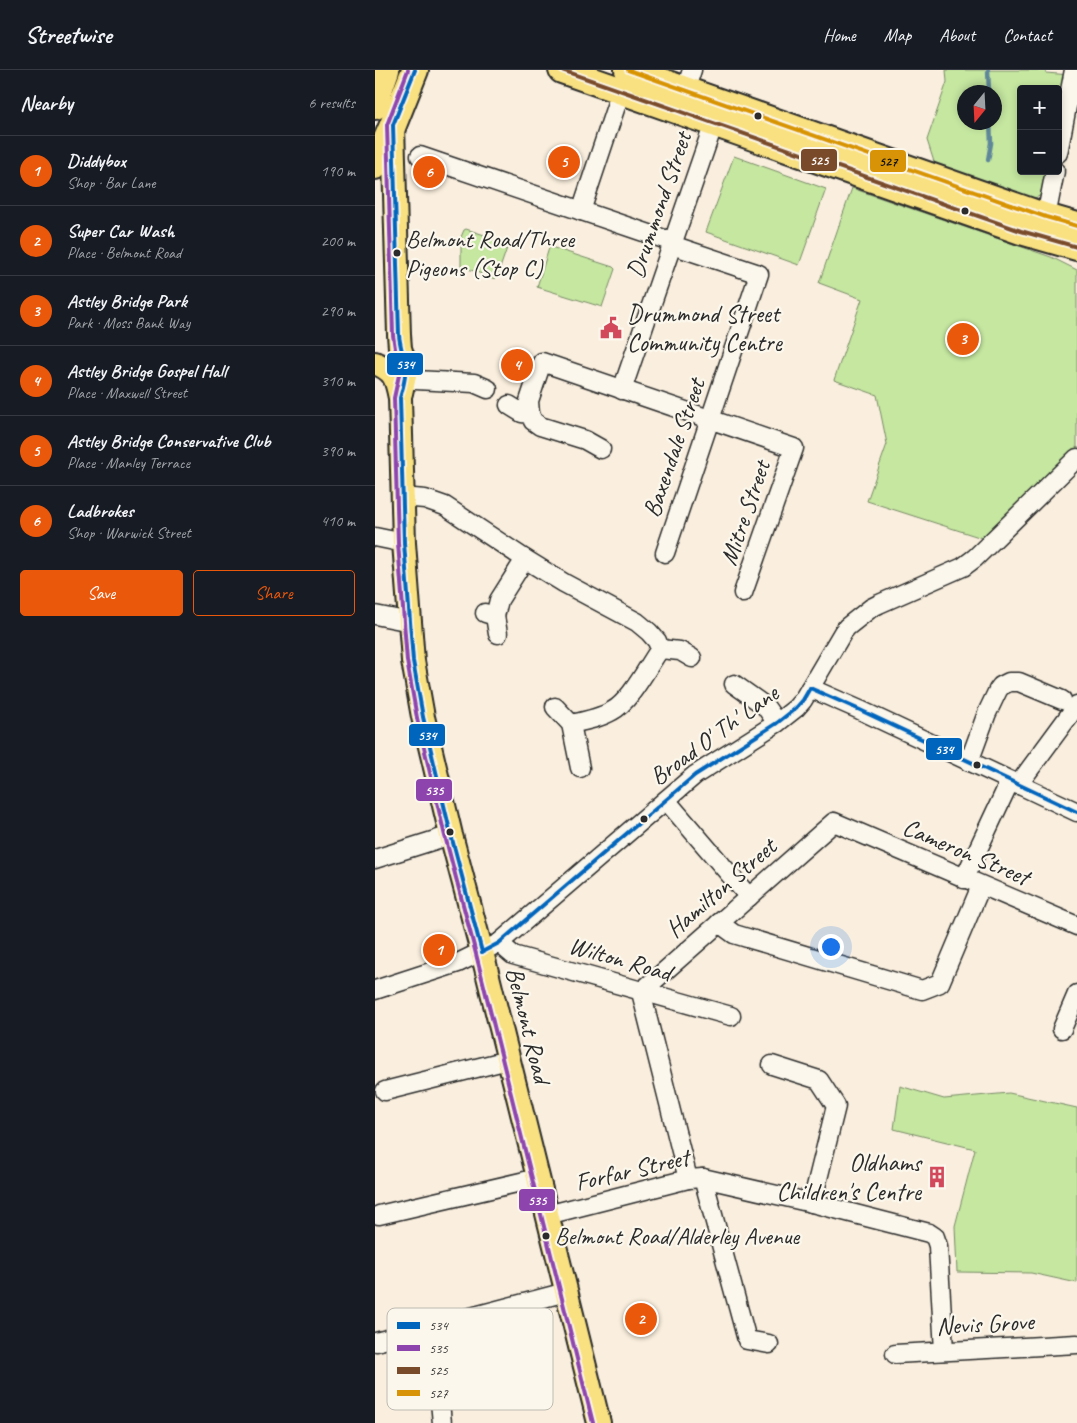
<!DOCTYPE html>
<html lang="en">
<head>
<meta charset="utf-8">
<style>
  body { margin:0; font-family:Caveat,sans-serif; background:#242831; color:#f1f3f6 }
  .controls { position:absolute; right:15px; top:15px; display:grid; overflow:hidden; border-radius:5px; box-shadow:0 2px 8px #0003 }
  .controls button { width:45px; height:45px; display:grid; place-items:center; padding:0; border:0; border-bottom:1px solid #363941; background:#171b24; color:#f1f3f6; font:25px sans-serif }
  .compass { position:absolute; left:582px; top:15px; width:45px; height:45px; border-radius:50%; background:#171b24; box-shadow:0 2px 8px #0003; rotate:198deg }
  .you { position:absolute; left:455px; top:876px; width:18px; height:18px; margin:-12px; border:4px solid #fff; border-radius:50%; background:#1a73e8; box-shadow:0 0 0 8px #1a73e833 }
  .badge { display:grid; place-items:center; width:32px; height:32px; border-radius:50%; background:#ea580c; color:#fff; font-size:16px; font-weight:700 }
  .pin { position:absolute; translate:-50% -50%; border:2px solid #fff; box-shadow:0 1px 5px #0006 }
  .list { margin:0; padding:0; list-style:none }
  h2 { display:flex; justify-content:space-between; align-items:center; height:65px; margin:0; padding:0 20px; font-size:21px }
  h2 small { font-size:16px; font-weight:400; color:#9ea1a6 }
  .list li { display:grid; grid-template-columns:32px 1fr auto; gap:15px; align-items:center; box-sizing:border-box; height:70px; padding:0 20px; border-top:1px solid #363941 }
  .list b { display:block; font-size:19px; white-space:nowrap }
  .list p { margin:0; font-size:16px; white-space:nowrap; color:#9ea1a6 }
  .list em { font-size:16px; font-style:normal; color:#9ea1a6 }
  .actions { display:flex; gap:10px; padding:15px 20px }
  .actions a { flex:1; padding:11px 0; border:1px solid #ea580c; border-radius:5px; text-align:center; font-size:18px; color:#ea580c }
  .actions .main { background:#ea580c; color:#fff }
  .map { position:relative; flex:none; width:702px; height:1353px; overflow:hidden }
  header { display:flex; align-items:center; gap:30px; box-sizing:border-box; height:70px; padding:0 25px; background:#171b24; border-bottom:1px solid #363941 }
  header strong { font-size:24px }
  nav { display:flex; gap:28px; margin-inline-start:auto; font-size:18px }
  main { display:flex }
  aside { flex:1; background:#171b24 }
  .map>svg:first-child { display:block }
</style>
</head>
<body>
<header>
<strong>Streetwise</strong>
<nav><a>Home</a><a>Map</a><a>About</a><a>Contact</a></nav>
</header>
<main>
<aside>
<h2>Nearby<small>6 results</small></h2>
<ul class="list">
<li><span class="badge">1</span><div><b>Diddybox</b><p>Shop · Bar Lane</p></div><em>190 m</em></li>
<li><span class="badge">2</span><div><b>Super Car Wash</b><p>Place · Belmont Road</p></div><em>200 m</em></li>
<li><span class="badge">3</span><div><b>Astley Bridge Park</b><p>Park · Moss Bank Way</p></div><em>290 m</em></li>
<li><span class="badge">4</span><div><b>Astley Bridge Gospel Hall</b><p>Place · Maxwell Street</p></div><em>310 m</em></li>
<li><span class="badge">5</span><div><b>Astley Bridge Conservative Club</b><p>Place · Manley Terrace</p></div><em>390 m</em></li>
<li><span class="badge">6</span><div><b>Ladbrokes</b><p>Shop · Warwick Street</p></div><em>410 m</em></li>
</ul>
<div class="actions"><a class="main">Save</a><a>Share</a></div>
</aside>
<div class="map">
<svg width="702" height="1353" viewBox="0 0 702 1353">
  <rect width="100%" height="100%" fill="#faefde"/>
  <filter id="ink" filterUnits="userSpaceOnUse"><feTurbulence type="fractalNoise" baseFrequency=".02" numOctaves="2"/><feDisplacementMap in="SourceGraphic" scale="10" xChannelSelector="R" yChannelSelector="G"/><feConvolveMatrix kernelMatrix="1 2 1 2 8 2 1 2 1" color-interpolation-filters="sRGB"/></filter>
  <g filter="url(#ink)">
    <!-- green -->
    <g fill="#c5e7a0" stroke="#788966" fill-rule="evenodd">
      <path d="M 571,0 L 671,0 L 671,3 L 695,5 L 683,51 L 683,19 L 646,19 L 646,101 L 671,101 L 665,126 L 657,129 L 560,95 L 552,70 L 572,12 ZM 590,22 L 620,22 L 620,52 L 590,52 Z"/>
      <polygon points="359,86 451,119 424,195 331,162"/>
      <polygon points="477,118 676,187 702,200 702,379 610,469 492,431 512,374 502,325 459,310 487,229 444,213"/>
      <polygon points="91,159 131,172 133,175 122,207 120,209 91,198 86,198 86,167 89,160"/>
      <polygon points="176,177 238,197 240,199 227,237 162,217 174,178"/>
      <polygon points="525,1016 569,1029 634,1023 702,1038 702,1213 656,1203 582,1202 580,1156 600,1079 519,1059"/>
    </g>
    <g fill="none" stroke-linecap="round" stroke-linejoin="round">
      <!-- stream -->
      <g stroke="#5f8799" stroke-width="4.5">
        <polyline points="613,0 614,22"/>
        <polyline points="613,90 616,73 615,52"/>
      </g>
      <!-- minor casing -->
      <g stroke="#2b2b2b" stroke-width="21">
        <g id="minor">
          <polyline points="307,30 317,0"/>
          <polyline points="683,83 699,0"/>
          <polyline points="45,86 298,172"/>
          <polyline points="206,141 246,21"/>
          <polyline points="671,147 680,101"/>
          <polyline points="21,309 99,313 113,319"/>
          <polyline points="247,320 339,53"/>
          <polyline points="134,335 147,343 155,344 158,351 165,356 210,370 226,379"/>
          <polyline points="155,344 154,331 167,292 419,378 368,523"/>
          <polyline points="27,427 50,429 70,436 150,489 189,513 262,552 274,562 282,571 285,579 305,581 317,588"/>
          <polyline points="0,467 29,473"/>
          <polyline points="290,483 384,204 297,175"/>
          <polyline points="110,543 120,546 123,564"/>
          <polyline points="0,545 36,552"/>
          <polyline points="120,546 124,530 150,489"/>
          <polyline points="359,614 390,636 402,653"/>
          <polyline points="435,618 485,640 702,742"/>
          <polyline points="180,637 196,654 205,698"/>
          <path d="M 196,654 C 210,651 225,648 237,641 C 255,632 273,596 285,579"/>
          <polyline points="594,692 612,643 623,620 626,616 634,612 644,612 687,630"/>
          <polyline points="643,715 702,635"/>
          <polyline points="291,730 374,827"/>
          <polyline points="0,789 76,765"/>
          <polyline points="589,809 635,711"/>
          <polyline points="344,853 359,864 547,920 565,913 606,816"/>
          <polyline points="124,873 138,885 356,946"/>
          <polyline points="0,920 83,893 124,873 320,705 402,653 421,638 428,630 468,562 472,557 496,538 504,534 588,497 600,488 702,388"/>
          <polyline points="266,922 459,752 702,856"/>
          <polyline points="266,922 313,1109"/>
          <polyline points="687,959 702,924"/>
          <polyline points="397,995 444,1010 461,1036 437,1133"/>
          <polyline points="10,1021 133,990"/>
          <polyline points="328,1108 372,1270 394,1274"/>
          <polyline points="4,1145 163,1108"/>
          <polyline points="172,1145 313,1109 328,1108 437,1133 554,1163 560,1167 563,1176 569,1281"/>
          <polyline points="58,1257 67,1353"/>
          <polyline points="1,1272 191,1222"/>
          <polyline points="520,1284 702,1274"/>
        </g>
      </g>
      <!-- major casing -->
      <g stroke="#2b2b2b" stroke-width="26">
        <g id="major">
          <polyline points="18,55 24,265 25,278 29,291 30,305 26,323"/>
          <path d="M 0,293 C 20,301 21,309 25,328 L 29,473 L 38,591 L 48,647 L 76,765 L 107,882 L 224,1353"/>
        </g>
      </g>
      <!-- highway casing -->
      <g stroke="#2b2b2b" stroke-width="30">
        <g id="highway">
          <polyline points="187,0 646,161 702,177"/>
          <polyline points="253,0 671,147 702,156"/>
          <polyline points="0,36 4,20 11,0"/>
          <polyline points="0,96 18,55 40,0"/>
        </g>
      </g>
      <!-- minor -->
      <use href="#minor" stroke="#fbf7ec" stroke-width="18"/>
      <!-- major -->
      <use href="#major" stroke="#f9e181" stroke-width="22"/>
      <!-- highway -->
      <use href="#highway" stroke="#f9e181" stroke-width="26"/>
      <!-- bus-1 casing -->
      <g stroke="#fbf7ec" stroke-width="8">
        <g id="bus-1">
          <path d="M 40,0 L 18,55 L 24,265 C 25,278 31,291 30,304 C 30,312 27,320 25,328 L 29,473 L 38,591 L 48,647 L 76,765 L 107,882"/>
          <polyline points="435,618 485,640 702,742"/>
          <polyline points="107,882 124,873 320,705 402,653 421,638 428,630 435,618"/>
        </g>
      </g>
      <!-- bus-2 casing -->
      <g stroke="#fbf7ec" stroke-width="8">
        <polyline id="bus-2" points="33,0 12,55 18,265 24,305 19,328 23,473 32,591 42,648 70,766 101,884 218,1353"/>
      </g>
      <!-- bus-3 casing -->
      <g stroke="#fbf7ec" stroke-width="8">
        <polyline id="bus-3" points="187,0 646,161 702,177"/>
      </g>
      <!-- bus-4 casing -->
      <g stroke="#fbf7ec" stroke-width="8">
        <polyline id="bus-4" points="253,0 671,147 702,156"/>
      </g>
      <!-- bus-1 -->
      <use href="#bus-1" stroke="#0065bd" stroke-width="4"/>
      <!-- bus-2 -->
      <use href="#bus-2" stroke="#8e44ad" stroke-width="4"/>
      <!-- bus-3 -->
      <use href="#bus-3" stroke="#7a4b2a" stroke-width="4"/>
      <!-- bus-4 -->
      <use href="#bus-4" stroke="#d89406" stroke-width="4"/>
    </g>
  </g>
  <!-- icons -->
  <defs>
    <g id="civic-bare" transform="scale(1.725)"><path d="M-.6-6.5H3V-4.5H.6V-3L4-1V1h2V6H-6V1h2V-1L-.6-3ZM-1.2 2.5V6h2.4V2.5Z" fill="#d1495b" stroke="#fbf7ec" stroke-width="2.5" paint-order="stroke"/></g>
    <g id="building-bare" transform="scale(1.725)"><path d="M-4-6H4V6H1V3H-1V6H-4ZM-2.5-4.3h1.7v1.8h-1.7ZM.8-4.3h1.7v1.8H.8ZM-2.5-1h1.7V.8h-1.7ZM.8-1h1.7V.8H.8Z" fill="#d1495b" stroke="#fbf7ec" stroke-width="2.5" paint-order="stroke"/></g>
  </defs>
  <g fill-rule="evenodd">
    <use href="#civic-bare" x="236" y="258"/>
    <use href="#building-bare" x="562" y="1107"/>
  </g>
  <!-- markers -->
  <g fill="#2b2b2b" stroke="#fbf7ec" stroke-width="2">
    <circle cx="383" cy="46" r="4.5"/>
    <circle cx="590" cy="141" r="4.5"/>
    <circle cx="22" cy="183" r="4.5"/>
    <circle cx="602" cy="695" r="4.5"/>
    <circle cx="269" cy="749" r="4.5"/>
    <circle cx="75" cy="762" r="4.5"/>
    <circle cx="171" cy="1166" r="4.5"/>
  </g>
  <g text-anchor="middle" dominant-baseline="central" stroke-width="4.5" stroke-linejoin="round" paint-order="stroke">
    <!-- bus labels -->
    <g font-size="24" fill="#2b2b2b" stroke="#fbf7ec" text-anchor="start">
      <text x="31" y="169">Belmont Road/Three<tspan x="31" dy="29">Pigeons (Stop C)</tspan></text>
      <text x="180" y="1166">Belmont Road/Alderley Avenue</text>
    </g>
    <!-- street labels -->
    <g font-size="25" fill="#2b2b2b" stroke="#fbf7ec">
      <text transform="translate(284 135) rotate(-71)">Drummond Street</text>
      <text transform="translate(299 378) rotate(-71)">Baxendale Street</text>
      <text transform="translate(370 443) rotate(-71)">Mitre Street</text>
      <text transform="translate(339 665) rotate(-36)">Broad O' Th' Lane</text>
      <text transform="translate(591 782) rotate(23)">Cameron Street</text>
      <text transform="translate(346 818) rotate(-41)">Hamilton Street</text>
      <text transform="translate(245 889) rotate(16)">Wilton Road</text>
      <text transform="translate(153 955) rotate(76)">Belmont Road</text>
      <text transform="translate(257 1100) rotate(-13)">Forfar Street</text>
      <text transform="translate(610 1254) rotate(-3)">Nevis Grove</text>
    </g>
    <!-- poi labels -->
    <g font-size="25" fill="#2b2b2b" stroke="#fbf7ec" text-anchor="start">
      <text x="252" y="244">Drummond Street<tspan x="252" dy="29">Community Centre</tspan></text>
      <text x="546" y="1093" text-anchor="end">Oldhams<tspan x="546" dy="29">Children's Centre</tspan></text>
    </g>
  </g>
  <!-- legend -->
  <rect x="12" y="1238" width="166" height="102" rx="8" fill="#fbf7ec" stroke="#bdbab2" stroke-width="1"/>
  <rect x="22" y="1252" width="23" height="7" fill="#0065bd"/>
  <rect x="22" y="1275" width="23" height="6" fill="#8e44ad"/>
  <rect x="22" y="1297" width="23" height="7" fill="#7a4b2a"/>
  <rect x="22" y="1320" width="23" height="6" fill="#d89406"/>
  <g font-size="14" fill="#2b2b2b">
    <text x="54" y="1260">534</text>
    <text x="54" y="1283">535</text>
    <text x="54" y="1305">525</text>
    <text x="54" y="1328">527</text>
  </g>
  <g stroke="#fbf7ec" stroke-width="2">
    <rect x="425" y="78" width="38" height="24" rx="5" fill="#7a4b2a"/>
    <rect x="494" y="79" width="38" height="24" rx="5" fill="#d89406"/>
    <rect x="11" y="282" width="38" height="24" rx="5" fill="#0065bd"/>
    <rect x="33" y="653" width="38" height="24" rx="5" fill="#0065bd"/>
    <rect x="550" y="667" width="38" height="24" rx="5" fill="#0065bd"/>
    <rect x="40" y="708" width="38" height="24" rx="5" fill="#8e44ad"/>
    <rect x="143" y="1118" width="38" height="24" rx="5" fill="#8e44ad"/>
  </g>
  <g font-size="14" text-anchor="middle" font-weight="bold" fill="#fff">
    <text x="444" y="95">525</text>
    <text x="30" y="299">534</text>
    <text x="52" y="670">534</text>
    <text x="569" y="684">534</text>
    <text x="59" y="725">535</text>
    <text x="162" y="1135">535</text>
  </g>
  <g font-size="14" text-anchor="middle" font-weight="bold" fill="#111">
    <text x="513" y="96">527</text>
  </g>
</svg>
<div class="controls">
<button>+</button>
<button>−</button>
</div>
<svg class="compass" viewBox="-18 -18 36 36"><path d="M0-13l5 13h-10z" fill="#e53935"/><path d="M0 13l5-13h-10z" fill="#9ea1a6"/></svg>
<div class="you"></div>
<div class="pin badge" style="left:64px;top:880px">1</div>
<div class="pin badge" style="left:266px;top:1249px">2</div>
<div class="pin badge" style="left:588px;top:269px">3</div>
<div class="pin badge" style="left:142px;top:295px">4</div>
<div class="pin badge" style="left:189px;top:92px">5</div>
<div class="pin badge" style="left:54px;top:102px">6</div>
</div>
</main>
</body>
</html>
